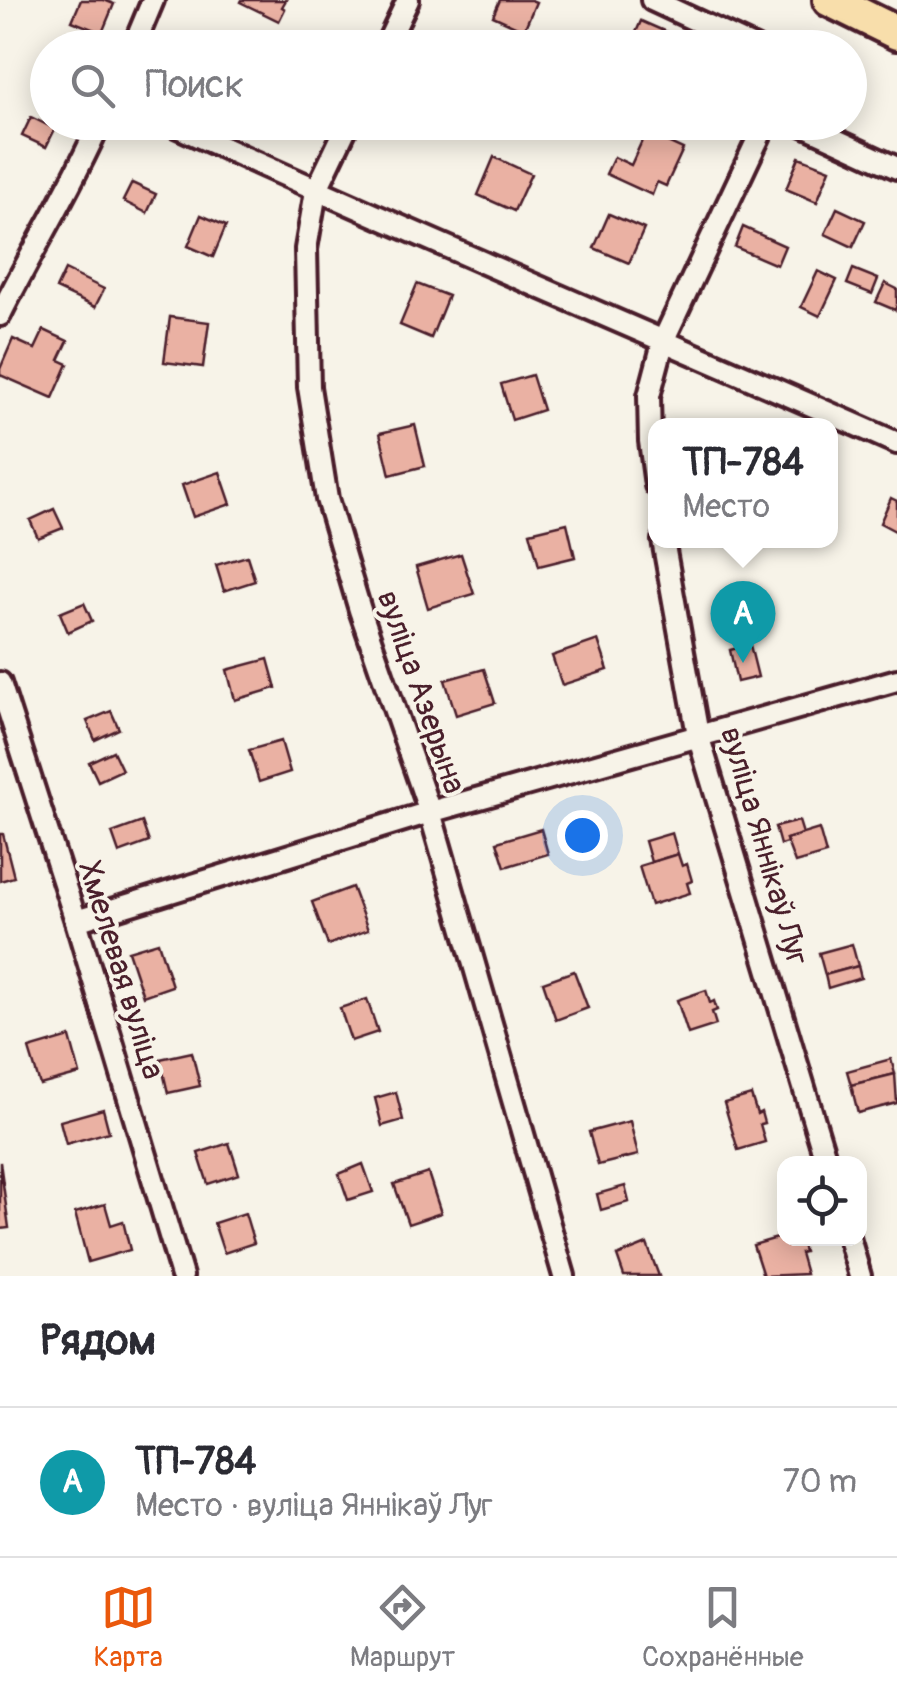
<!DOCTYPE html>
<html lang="ru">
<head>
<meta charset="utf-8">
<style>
  body { margin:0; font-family:Pangolin,sans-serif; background:#f7f7f7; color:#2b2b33 }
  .controls { position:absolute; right:30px; bottom:30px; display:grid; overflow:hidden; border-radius:20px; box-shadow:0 5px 25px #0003 }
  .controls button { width:90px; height:90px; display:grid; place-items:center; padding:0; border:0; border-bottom:2px solid #e1e1e2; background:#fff; color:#2b2b33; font:50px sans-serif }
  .you { position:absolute; left:582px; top:835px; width:35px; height:35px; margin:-25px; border:8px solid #fff; border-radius:50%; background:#1a73e8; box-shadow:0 0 0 15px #1a73e833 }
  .badge { display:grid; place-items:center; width:65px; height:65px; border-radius:50%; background:#ea580c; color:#fff; font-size:32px; font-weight:700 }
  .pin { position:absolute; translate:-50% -82px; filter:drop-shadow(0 2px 5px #0008) }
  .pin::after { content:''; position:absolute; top:52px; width:35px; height:30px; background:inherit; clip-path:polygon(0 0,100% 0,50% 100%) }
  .popup { position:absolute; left:648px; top:418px; width:190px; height:130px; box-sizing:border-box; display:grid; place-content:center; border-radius:20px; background:#fff; filter:drop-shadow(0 2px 8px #0005); font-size:32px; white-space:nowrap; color:#7c7c81 }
  .popup b { font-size:38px; color:#2b2b33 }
  .popup::after { content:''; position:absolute; left:50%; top:100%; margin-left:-20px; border:20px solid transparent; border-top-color:#fff }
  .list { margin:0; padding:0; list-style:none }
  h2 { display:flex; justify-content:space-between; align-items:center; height:130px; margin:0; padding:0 40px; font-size:42px }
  h2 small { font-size:32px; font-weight:400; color:#7c7c81 }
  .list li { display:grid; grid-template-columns:65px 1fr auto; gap:30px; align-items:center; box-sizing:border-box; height:150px; padding:0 40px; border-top:2px solid #e1e1e2 }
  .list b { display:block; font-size:38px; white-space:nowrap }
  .list p { margin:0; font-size:32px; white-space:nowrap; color:#7c7c81 }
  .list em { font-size:32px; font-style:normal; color:#7c7c81 }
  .icon { flex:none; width:55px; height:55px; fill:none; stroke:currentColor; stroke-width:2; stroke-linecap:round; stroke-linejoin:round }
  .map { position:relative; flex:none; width:897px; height:1276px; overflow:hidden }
  .search { position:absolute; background:#fff; box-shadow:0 5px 25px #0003; left:30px; right:30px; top:30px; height:110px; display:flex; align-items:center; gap:25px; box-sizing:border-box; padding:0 35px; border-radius:55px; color:#7c7c81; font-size:38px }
  .sheet { height:280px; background:#fff }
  nav { display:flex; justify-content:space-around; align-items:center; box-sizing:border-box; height:140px; border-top:2px solid #e1e1e2; background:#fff; font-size:28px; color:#7c7c81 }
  nav a { display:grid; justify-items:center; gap:5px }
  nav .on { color:#ea580c }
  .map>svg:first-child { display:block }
</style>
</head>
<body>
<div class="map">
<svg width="897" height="1276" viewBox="0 0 897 1276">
  <rect width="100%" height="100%" fill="#f7f3e8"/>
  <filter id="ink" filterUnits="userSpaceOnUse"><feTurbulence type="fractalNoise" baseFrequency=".01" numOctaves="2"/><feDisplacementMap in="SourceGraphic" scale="20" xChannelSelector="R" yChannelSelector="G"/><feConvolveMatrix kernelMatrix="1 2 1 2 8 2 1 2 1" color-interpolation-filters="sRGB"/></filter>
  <g filter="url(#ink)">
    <!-- building -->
    <g fill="#eab1a3" stroke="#4a1f2b" stroke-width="2.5">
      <polygon points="81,0 104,0 114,4 102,33 72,21"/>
      <polygon points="241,0 286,0 282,7 285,9 279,21 240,2"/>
      <polygon points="500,0 531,0 536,2 524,30 493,16"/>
      <polygon points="641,21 673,35 667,48 630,46"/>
      <polygon points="31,117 55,129 46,147 22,136"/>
      <polygon points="646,132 683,149 666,186 657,182 652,195 606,174 614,157 631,165"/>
      <polygon points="494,157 531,174 514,211 478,195"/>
      <polygon points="799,157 830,169 817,202 786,189"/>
      <polygon points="132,183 156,194 147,213 123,201"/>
      <polygon points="837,208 865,221 853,247 825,234"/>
      <polygon points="609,214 644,229 629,263 594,248"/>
      <polygon points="201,215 226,226 213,257 188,246"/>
      <polygon points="743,227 785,246 777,265 735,247"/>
      <polygon points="853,269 878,279 872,294 847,284"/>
      <polygon points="65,270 104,289 95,307 56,289"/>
      <polygon points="818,271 837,280 820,316 801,307"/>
      <polygon points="885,283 897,289 897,305 895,310 876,302"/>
      <polygon points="417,284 448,296 431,338 400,325"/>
      <polygon points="170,317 209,322 203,367 164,362"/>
      <polygon points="44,330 68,341 59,360 68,364 53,398 0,375 0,369 13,339 35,349"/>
      <polygon points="532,375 543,410 512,420 501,384"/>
      <polygon points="415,425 425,466 390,475 380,433"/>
      <polygon points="220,472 231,504 193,517 182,485"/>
      <polygon points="891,498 897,501 897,532 880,523"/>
      <polygon points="54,509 63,528 38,538 30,520"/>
      <polygon points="567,523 575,557 539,566 530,532"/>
      <polygon points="461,554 474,594 428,608 416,567"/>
      <polygon points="247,556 255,581 224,591 216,565"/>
      <polygon points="84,603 92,621 68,632 60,613"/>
      <polygon points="598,640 608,670 562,685 552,656"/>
      <polygon points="750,645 758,677 737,682 730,650"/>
      <polygon points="268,659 276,688 235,700 227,670"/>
      <polygon points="484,669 495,703 456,715 445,680"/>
      <polygon points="111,711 119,729 95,740 87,721"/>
      <polygon points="281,741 290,772 259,782 249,750"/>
      <polygon points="113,751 122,770 98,781 89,762"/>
      <polygon points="799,821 803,834 786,839 787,843 780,845 775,827"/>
      <polygon points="142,822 149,842 119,853 112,833"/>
      <polygon points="541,829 548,854 505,867 497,842"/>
      <polygon points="819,829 826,854 795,863 786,839"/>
      <polygon points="672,833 678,854 651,862 645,841"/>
      <polygon points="0,834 3,834 14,877 0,881"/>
      <polygon points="678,854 682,866 687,864 692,881 687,883 690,893 651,905 639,866"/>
      <polygon points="352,887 368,930 328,945 312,902"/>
      <polygon points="158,942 172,986 143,996 128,951"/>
      <polygon points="852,944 858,966 825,975 819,953"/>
      <polygon points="858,966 861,978 828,988 825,975"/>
      <polygon points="574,971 588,1008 556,1020 543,982"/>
      <polygon points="706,990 710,1003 714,1001 717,1010 712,1012 716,1025 688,1034 677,1000"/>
      <polygon points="367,999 378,1032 351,1041 340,1008"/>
      <polygon points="70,1037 80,1074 40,1085 29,1049"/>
      <polygon points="192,1052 200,1086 168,1093 160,1059"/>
      <polygon points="891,1059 895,1074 851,1085 847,1071"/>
      <polygon points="895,1074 897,1103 858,1113 851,1085"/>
      <polygon points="396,1092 403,1120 382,1126 375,1098"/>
      <polygon points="751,1095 757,1114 761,1112 764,1123 760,1124 765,1142 738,1150 724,1103"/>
      <polygon points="103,1109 109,1132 66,1144 60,1121"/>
      <polygon points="630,1121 638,1155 598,1165 589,1132"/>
      <polygon points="229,1143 239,1174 208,1184 198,1153"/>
      <polygon points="0,1162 9,1228 0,1229"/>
      <polygon points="363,1164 373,1192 348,1200 339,1174"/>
      <polygon points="428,1173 441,1213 408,1224 394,1184"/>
      <polygon points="625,1186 629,1202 601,1210 597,1194"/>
      <polygon points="105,1204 111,1225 123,1221 130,1250 88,1262 75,1213"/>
      <polygon points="245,1213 254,1243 224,1253 214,1223"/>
      <polygon points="784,1236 784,1238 795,1238 796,1242 801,1241 804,1252 800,1253 806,1274 763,1276 753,1245"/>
      <polygon points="647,1244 659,1276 624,1276 617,1256"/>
    </g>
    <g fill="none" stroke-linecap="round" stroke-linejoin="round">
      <!-- minor casing -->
      <g stroke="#4a1f2b" stroke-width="28">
        <g id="minor">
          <polyline points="652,0 755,48"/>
          <polyline points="133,48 153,0"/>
          <polyline points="385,48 408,0"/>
          <path d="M 167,122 C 408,233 654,335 897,443"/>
          <polyline points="349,122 316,191 306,249 309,387 327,499 360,610 430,812 564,1276"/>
          <polyline points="797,122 897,168"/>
          <path d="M 0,315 C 32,250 71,189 100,122"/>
          <polyline points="656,485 650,441 649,396 664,339 766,122"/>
          <polyline points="663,540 698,735 827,1164"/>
          <polyline points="0,683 76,921 182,1276"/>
          <polyline points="76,921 430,812 897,680"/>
          <polyline points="849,1238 860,1276"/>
        </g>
      </g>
      <!-- primary casing -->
      <g stroke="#4a1f2b" stroke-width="40">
        <polyline id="primary" points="830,0 897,33"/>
      </g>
      <!-- minor -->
      <use href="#minor" stroke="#f7f3e8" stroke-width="20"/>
      <!-- primary -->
      <use href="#primary" stroke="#f8deab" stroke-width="32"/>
    </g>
  </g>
  <g text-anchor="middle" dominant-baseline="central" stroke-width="8" stroke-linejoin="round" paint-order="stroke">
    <!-- street labels -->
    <g font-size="32" fill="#4a1f2b" stroke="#f7f3e8">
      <text transform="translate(421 692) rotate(71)">вуліца Азерына</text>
      <text transform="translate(764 846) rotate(74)">вуліца Яннікаў Луг</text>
      <text transform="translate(121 970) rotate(73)">Хмелевая вуліца</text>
    </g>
  </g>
</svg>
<div class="controls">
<button><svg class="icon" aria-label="locate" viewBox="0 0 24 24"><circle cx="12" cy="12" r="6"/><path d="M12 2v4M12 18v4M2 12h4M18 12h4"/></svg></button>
</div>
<div class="you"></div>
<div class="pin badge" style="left:743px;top:663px;background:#0f9aa8">A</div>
<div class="popup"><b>ТП-784</b>Место</div>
<div class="search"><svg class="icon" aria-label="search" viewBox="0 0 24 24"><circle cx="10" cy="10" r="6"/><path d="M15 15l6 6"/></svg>Поиск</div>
</div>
<section class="sheet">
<h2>Рядом<small></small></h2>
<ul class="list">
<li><span class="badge" style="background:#0f9aa8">A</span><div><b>ТП-784</b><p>Место · вуліца Яннікаў Луг</p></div><em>70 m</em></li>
</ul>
</section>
<nav>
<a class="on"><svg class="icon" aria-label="map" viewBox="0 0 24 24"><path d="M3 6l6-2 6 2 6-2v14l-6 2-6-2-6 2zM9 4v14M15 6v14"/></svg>Карта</a>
<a><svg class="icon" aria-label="directions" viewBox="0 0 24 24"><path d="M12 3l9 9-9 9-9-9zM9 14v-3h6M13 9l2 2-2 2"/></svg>Маршрут</a>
<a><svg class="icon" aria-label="saved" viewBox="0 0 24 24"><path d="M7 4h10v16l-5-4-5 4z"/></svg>Сохранённые</a>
</nav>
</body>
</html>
